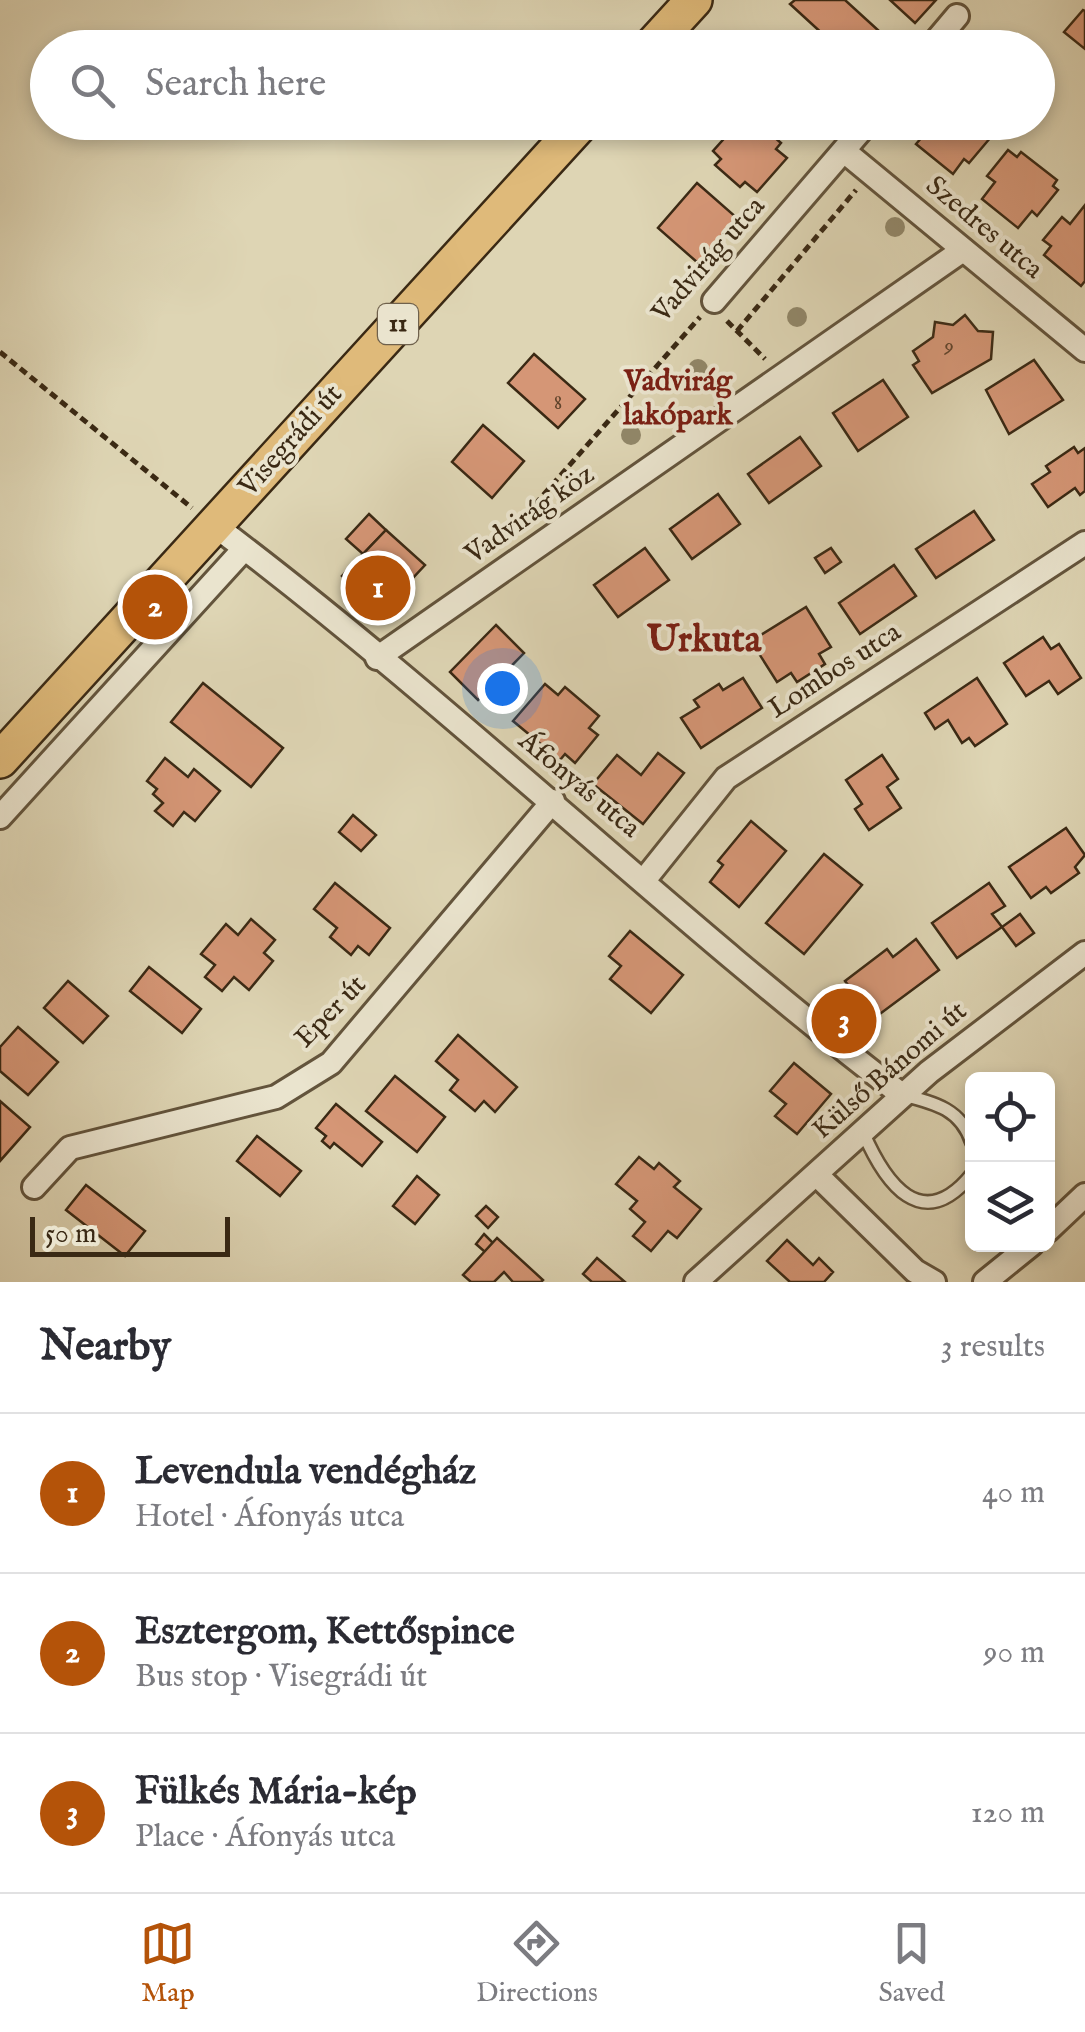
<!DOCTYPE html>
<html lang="en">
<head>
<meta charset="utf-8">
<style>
  body { margin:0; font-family:"IM FELL English",serif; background:#f2f2f3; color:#2b2b33 }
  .controls { position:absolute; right:30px; bottom:30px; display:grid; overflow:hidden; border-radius:15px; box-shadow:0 5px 15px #0003 }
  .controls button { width:90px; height:90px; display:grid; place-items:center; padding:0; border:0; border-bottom:2px solid #e1e1e2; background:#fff; color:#2b2b33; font:50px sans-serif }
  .scale { position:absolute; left:30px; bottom:25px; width:200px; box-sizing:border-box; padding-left:10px; border:5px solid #3a2914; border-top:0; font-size:28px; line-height:35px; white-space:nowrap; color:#3a2914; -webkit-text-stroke:8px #eae4ce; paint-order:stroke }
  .you { position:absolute; left:502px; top:688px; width:35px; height:35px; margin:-25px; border:8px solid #fff; border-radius:50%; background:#1a73e8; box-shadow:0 0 0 15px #1a73e833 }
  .badge { display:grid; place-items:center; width:65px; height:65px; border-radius:50%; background:#b45309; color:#fff; font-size:32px; font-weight:700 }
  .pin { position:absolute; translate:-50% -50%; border:5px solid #fff; box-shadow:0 2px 10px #0006 }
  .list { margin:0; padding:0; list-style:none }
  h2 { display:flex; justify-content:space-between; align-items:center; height:130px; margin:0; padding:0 40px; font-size:42px }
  h2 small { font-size:32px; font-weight:400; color:#7c7c81 }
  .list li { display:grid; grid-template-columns:65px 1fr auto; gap:30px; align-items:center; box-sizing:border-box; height:160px; padding:0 40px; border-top:2px solid #e1e1e2 }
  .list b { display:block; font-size:38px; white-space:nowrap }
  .list p { margin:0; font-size:32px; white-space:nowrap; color:#7c7c81 }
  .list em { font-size:32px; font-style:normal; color:#7c7c81 }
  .icon { flex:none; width:55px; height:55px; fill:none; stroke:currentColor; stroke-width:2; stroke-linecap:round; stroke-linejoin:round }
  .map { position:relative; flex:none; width:1085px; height:1282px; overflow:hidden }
  .search { position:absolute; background:#fff; box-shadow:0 5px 15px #0003; left:30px; right:30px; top:30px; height:110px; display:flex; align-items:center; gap:25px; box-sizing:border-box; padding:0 35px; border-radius:55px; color:#7c7c81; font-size:38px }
  .sheet { height:610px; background:#fff }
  nav { display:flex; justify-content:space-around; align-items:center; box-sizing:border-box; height:140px; border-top:2px solid #e1e1e2; background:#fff; font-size:28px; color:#7c7c81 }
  nav a { display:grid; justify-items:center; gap:5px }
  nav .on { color:#b45309 }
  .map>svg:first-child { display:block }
</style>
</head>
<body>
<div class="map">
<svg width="1085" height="1282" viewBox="0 0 1085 1282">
  <rect width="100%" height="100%" fill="#ded5b4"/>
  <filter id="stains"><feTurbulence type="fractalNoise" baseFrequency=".002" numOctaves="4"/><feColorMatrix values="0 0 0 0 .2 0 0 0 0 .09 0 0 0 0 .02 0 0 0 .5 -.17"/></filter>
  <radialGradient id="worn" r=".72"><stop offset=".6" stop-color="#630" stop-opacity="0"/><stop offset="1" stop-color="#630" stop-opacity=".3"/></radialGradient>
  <!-- building -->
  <g fill="#d59676" stroke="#3a2914" stroke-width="2.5">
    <polygon points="795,0 845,0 891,42 887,48 838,48 790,4"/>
    <polygon points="890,0 936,0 915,23"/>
    <polygon points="1083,10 1085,11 1085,49 1064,32"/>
    <polygon points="739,122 751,126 757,122 781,143 776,149 787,158 757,192 745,182 740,187 715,165 721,159 713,151"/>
    <polygon points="786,122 808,122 798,133"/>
    <polygon points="925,122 974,122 991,137 969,163 964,159 953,174 916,144 929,129"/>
    <polygon points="1008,150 1017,157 1021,152 1057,180 1053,186 1058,190 1037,216 1032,211 1018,228 982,199 995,182 987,176"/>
    <polygon points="697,183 737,218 698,263 658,228"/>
    <polygon points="1085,205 1085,281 1081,286 1044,255 1051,246 1043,240 1062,217 1070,224"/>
    <polygon points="965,315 978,331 993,332 991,359 932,393 913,365 919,361 913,351 933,337 935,322 953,325"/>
    <polygon points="534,354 585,399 558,428 508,383"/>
    <polygon points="1034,360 1063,400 1009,434 986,390"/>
    <polygon points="883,380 908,417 858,451 833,413"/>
    <polygon points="483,425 524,461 492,498 452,462"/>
    <polygon points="800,437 821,466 769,503 748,474"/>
    <polygon points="1074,447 1078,453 1085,448 1085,491 1080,495 1075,488 1048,507 1032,484 1050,472 1046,466"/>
    <polygon points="718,494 740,524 692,559 670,529"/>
    <polygon points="974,511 994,540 936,578 916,549"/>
    <polygon points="369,514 386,530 363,554 346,539"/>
    <polygon points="386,530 425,565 381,612 342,576"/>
    <polygon points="645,548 669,580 618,617 594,585"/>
    <polygon points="831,548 841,562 825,573 815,558"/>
    <polygon points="894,565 916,596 860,634 839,603"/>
    <polygon points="806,607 831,647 819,654 825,664 797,682 791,673 777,682 751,641"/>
    <polygon points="496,625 524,653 478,700 450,672"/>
    <polygon points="1043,637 1051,649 1059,644 1081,678 1058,694 1049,681 1026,696 1004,663"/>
    <polygon points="743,678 762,708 701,748 681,718 699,707 694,700 719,684 723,690"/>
    <polygon points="977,678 1007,724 975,746 969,738 962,743 948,720 935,729 925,713"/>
    <polygon points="203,683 283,748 251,787 171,722"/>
    <polygon points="545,684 558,695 565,687 599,716 589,728 598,735 575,763 565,754 560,760 513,721"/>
    <polygon points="658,753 684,773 643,824 593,784 617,755 641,775"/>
    <polygon points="882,755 898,779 887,787 901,808 869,830 855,809 862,804 846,780"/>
    <polygon points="165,758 188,777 194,769 220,791 195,821 184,812 173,826 155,811 163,803 153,794 157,789 147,781"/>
    <polygon points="579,777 588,784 580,794 571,787"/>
    <polygon points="353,815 376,835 361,851 339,832"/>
    <polygon points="751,821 786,851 739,907 710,882 723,865 718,861"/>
    <polygon points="1066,828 1085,855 1075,867 1079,873 1051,893 1046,887 1031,898 1009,867"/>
    <polygon points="824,854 862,885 804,954 766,923"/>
    <polygon points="335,883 390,928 369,955 358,946 351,955 330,937 337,928 314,909"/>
    <polygon points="989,883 1005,906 992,914 1002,927 957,958 932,923"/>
    <polygon points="1020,914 1034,933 1016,946 1002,927"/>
    <polygon points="251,919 275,940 264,953 273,961 249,990 234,977 222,991 205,977 215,965 201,954 226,924 238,935"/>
    <polygon points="630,931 683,975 651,1013 610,979 621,966 609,956"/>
    <polygon points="916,939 939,970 873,1019 845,981 887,949 893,957"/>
    <polygon points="149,967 201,1009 182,1033 130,991"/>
    <polygon points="68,981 108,1016 83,1043 44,1008"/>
    <polygon points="18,1027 58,1062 28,1095 0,1071 0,1047"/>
    <polygon points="458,1035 517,1087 495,1112 484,1101 475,1111 450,1090 458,1080 436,1061"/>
    <polygon points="794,1063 831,1094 797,1134 775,1116 786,1104 770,1091"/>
    <polygon points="395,1076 445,1117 417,1152 366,1111"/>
    <polygon points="0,1101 30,1127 0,1161"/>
    <polygon points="336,1104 382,1142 362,1166 334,1143 330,1148 322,1141 326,1136 316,1128"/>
    <polygon points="257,1136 301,1171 280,1196 237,1161"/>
    <polygon points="639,1157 654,1169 659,1163 680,1181 674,1187 701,1209 677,1238 668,1231 651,1251 633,1236 645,1222 630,1209 637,1201 616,1184"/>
    <polygon points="417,1176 439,1195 415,1224 393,1206"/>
    <polygon points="86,1185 145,1231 125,1256 66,1210"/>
    <polygon points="486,1206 498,1217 488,1228 476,1216"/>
    <polygon points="484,1234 493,1243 485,1252 476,1244"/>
    <polygon points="497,1238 543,1280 541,1282 513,1282 504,1272 494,1282 471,1282 463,1275"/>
    <polygon points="787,1240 813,1265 819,1258 833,1272 824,1282 790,1282 767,1261"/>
    <polygon points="597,1258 625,1282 592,1282 583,1274"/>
  </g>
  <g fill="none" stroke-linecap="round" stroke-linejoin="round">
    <!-- service casing -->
    <g stroke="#63543c" stroke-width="16">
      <g id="service">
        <path d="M 903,1095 C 935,1103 961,1109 972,1143"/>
        <path d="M 863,1132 C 885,1183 922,1236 972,1174"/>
      </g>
    </g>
    <!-- minor casing -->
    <g stroke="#63543c" stroke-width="28">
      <g id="minor">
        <polyline points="930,48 957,16"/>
        <polyline points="844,151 1085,350"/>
        <polyline points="714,301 868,122"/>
        <path d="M 214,525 C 452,704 666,914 902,1095"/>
        <polyline points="377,658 963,250"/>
        <polyline points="0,817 244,549"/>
        <polyline points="645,879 726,778 1085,543"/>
        <polyline points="817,1175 915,1271 934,1282"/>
        <polyline points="34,1187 70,1148 276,1097 331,1063 553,801"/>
        <polyline points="1048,1230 1085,1195"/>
        <polyline points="696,1282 929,1072 1085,953"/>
        <polyline points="985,1282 1032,1244"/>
      </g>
    </g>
    <!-- primary casing -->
    <g stroke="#3a2914" stroke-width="40">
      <g id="primary">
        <polyline points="650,48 694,0"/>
        <polyline points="0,760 582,122"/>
      </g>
    </g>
    <!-- path -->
    <g stroke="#3a2914" stroke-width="5" stroke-dasharray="8 5" stroke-linecap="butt">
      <polyline points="727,321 765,359"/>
      <polyline points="737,331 856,190"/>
      <polyline points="0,352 192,508"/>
      <polyline points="509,534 700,317"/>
    </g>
    <!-- service -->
    <use href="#service" stroke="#eae4ce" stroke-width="11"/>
    <!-- minor -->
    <use href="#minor" stroke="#eae4ce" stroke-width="22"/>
    <!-- primary -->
    <use href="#primary" stroke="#dfba7a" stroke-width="35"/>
  </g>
  <!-- trees -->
  <g fill="#918769">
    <circle cx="895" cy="227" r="10"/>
    <circle cx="797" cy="317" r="10"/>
    <circle cx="698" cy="369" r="10"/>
    <circle cx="631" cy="435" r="10"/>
  </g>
  <g text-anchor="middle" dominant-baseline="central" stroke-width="8" stroke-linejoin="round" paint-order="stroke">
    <!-- number labels -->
    <g font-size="22" fill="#61442c">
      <text x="949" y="346">9</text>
      <text x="558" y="403">8</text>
    </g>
    <!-- shield labels -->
    <rect fill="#eae4ce" stroke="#6f614c" stroke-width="2.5" x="378" y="304" width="40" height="40" rx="8"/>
    <g font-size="25" font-weight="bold" fill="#3a2914">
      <text x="398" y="324">11</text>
    </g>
    <!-- street labels -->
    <g font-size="28" fill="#3a2914" stroke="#eae4ce">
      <text transform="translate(984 228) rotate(40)">Szedres utca</text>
      <text transform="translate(709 260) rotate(-49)">Vadvirág utca</text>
      <text transform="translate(291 441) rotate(-48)">Visegrádi út</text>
      <text transform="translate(530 515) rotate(-35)">Vadvirág köz</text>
      <text transform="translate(835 671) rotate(-33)">Lombos utca</text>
      <text transform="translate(579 785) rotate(40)">Áfonyás utca</text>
      <text transform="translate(331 1012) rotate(-46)">Eper út</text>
      <text transform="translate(890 1071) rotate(-41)">Külső Bánomi út</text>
    </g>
    <!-- neighbourhood labels -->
    <g font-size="30" font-weight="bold" fill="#7a1f14" stroke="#eae4ce">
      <text x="678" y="382">Vadvirág<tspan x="678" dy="34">lakópark</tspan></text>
    </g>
    <!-- district labels -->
    <g font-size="38" font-weight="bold" fill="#7a1f14" stroke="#eae4ce">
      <text x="704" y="641">Urkuta</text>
    </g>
  </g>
  <rect width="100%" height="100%" filter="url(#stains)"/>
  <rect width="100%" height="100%" fill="url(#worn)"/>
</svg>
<div class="controls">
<button><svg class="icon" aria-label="locate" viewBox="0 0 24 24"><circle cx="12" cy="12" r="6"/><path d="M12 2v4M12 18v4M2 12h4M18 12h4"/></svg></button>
<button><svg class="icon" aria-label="layers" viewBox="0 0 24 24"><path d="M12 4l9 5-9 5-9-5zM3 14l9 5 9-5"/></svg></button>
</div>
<div class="scale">50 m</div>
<div class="you"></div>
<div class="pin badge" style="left:378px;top:588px">1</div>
<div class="pin badge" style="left:155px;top:607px">2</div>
<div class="pin badge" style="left:844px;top:1021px">3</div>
<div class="search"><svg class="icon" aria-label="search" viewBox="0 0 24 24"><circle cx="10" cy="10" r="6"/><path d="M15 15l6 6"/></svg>Search here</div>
</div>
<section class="sheet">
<h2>Nearby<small>3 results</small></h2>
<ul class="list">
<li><span class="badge">1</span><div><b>Levendula vendégház</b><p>Hotel · Áfonyás utca</p></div><em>40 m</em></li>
<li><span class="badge">2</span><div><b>Esztergom, Kettőspince</b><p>Bus stop · Visegrádi út</p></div><em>90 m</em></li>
<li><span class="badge">3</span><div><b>Fülkés Mária-kép</b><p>Place · Áfonyás utca</p></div><em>120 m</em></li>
</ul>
</section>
<nav>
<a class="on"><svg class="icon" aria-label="map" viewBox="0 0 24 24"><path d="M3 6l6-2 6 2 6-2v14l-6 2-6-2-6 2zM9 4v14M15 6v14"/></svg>Map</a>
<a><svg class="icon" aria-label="directions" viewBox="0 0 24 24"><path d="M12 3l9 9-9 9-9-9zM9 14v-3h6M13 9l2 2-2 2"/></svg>Directions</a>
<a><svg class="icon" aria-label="saved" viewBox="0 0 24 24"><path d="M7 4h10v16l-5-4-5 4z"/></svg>Saved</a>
</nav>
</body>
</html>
